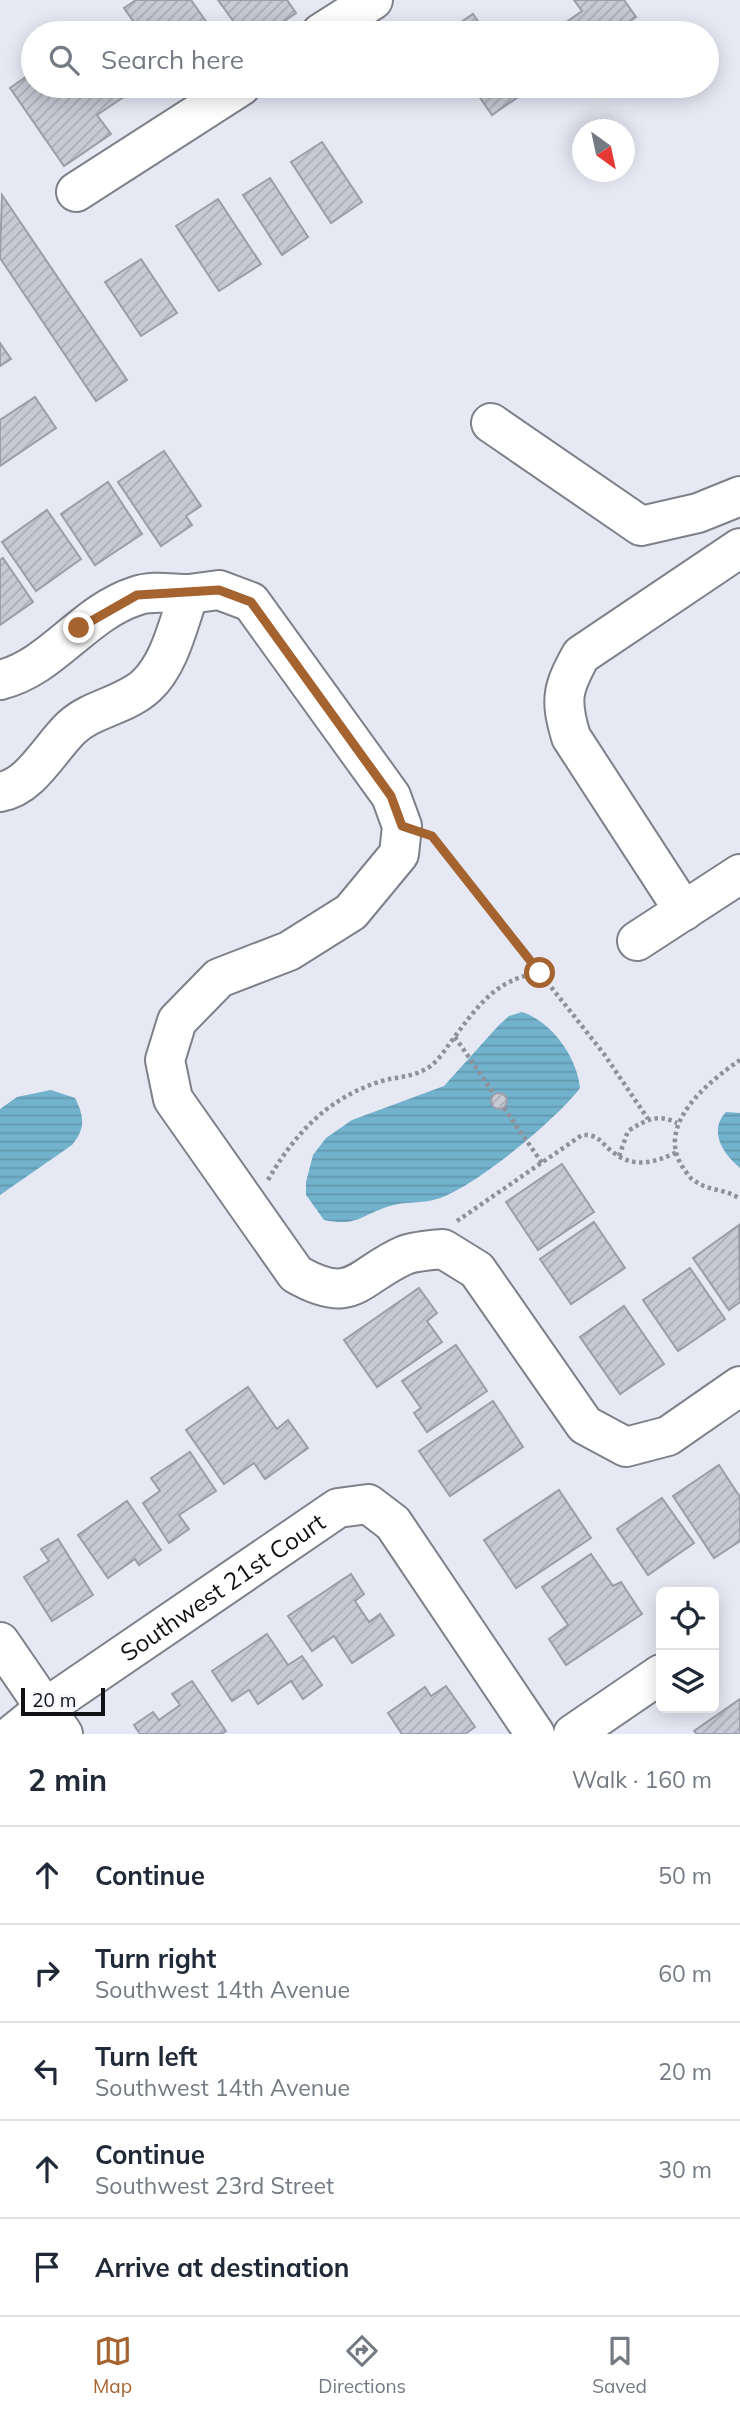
<!DOCTYPE html>
<html lang="en">
<head>
<meta charset="utf-8">
<style>
  body { margin:0; font-family:Mulish,sans-serif; background:#f2f2f3; color:#1f2937 }
  .controls { position:absolute; right:21px; bottom:21px; display:grid; overflow:hidden; border-radius:10px; box-shadow:0 4px 18px #0003 }
  .controls button { width:63px; height:63px; display:grid; place-items:center; padding:0; border:0; border-bottom:2px solid #e0e1e3; background:#fff; color:#1f2937; font:35px sans-serif }
  .compass { position:absolute; left:572px; top:119px; width:63px; height:63px; border-radius:50%; background:#fff; box-shadow:0 4px 18px #0003; rotate:147deg }
  .scale { position:absolute; left:21px; bottom:18px; width:84px; box-sizing:border-box; padding-left:7px; border:4px solid #111216; border-top:0; font-size:19px; line-height:24px; white-space:nowrap; color:#111216; -webkit-text-stroke:5px #f5f6fd; paint-order:stroke }
  .stop { position:absolute; width:21px; height:21px; margin:-16px; border:5px solid #a5632f; border-radius:50%; background:#fff }
  .stop.end { background:#a5632f; border-color:#fff; box-shadow:0 2px 7px #0008 }
  .list { margin:0; padding:0; list-style:none }
  h2 { display:flex; justify-content:space-between; align-items:center; height:91px; margin:0; padding:0 28px; font-size:30px }
  h2 small { font-size:23px; font-weight:400; color:#747a83 }
  .list li { display:grid; grid-template-columns:46px 1fr auto; gap:21px; align-items:center; box-sizing:border-box; height:98px; padding:0 28px; border-top:2px solid #e0e1e3 }
  .list b { display:block; font-size:26px; white-space:nowrap }
  .list p { margin:0; font-size:23px; white-space:nowrap; color:#747a83 }
  .list em { font-size:23px; font-style:normal; color:#747a83 }
  .icon { flex:none; width:38px; height:38px; fill:none; stroke:currentColor; stroke-width:2; stroke-linecap:round; stroke-linejoin:round }
  .map { position:relative; flex:none; width:740px; height:1734px; overflow:hidden }
  .search { position:absolute; background:#fff; box-shadow:0 4px 18px #0003; left:21px; right:21px; top:21px; height:77px; display:flex; align-items:center; gap:18px; box-sizing:border-box; padding:0 24px; border-radius:38px; color:#747a83; font-size:26px }
  .sheet { height:581px; background:#fff }
  nav { display:flex; justify-content:space-around; align-items:center; box-sizing:border-box; height:98px; border-top:2px solid #e0e1e3; background:#fff; font-size:19px; color:#747a83 }
  nav a { display:grid; justify-items:center; gap:4px }
  nav .on { color:#a5632f }
  .map>svg:first-child { display:block }
</style>
</head>
<body>
<div class="map">
<svg width="740" height="1734" viewBox="0 0 740 1734">
  <defs>
    <pattern id="water-rules" width="6" height="5" patternUnits="userSpaceOnUse" patternTransform="scale(1.75)"><rect width="6" height="5" fill="#72b2cc"/><path d="M0 2.5h6" fill="none" stroke="#6298ae"/></pattern>
    <pattern id="building-hatch" width="6" height="6" patternUnits="userSpaceOnUse" patternTransform="scale(1.75)"><rect width="6" height="6" fill="#c7c9d5"/><path d="M-1 1l2-2M0 6l6-6M5 7l2-2" fill="none" stroke="#aaacb6"/></pattern>
  </defs>
  <rect width="100%" height="100%" fill="#e6e8f4"/>
  <!-- water -->
  <g fill="url(#water-rules)">
    <path d="M 522,1012 C 552,1022 577,1057 580,1088 C 557,1119 474,1188 437,1199 C 422,1204 405,1201 390,1206 C 360,1215 358,1227 324,1220 L 306,1195 L 306,1182 L 313,1155 L 326,1138 L 352,1120 L 444,1086 L 499,1025 L 509,1016 Z"/>
    <path d="M 51,1090 L 75,1098 C 84,1116 86,1128 72,1145 L 0,1195 L 0,1109 L 17,1097 Z"/>
    <path d="M 726,1112 L 740,1113 L 740,1168 C 723,1154 708,1131 726,1112 Z"/>
  </g>
  <!-- building -->
  <g fill="url(#building-hatch)" stroke="#9c9da9" stroke-width="2">
    <polygon points="136,0 191,0 214,33 115,33 133,21 124,8"/>
    <polygon points="218,0 287,0 296,13 267,33 242,33"/>
    <polygon points="574,0 624,0 636,17 612,33 556,33 554,31 582,11"/>
    <polygon points="473,14 486,33 445,33"/>
    <polygon points="33,72 33,86 140,86 97,115 111,134 64,166 10,88"/>
    <polygon points="472,86 534,86 492,115"/>
    <polygon points="322,142 362,202 331,223 291,162"/>
    <polygon points="270,178 308,237 282,255 243,195"/>
    <polygon points="2,195 127,380 96,401 0,258"/>
    <polygon points="218,199 261,264 219,291 176,226"/>
    <polygon points="141,259 177,313 141,336 105,282"/>
    <polygon points="0,343 11,359 0,366"/>
    <polygon points="35,397 56,428 0,466 0,420"/>
    <polygon points="164,451 201,506 186,516 192,525 161,546 118,482"/>
    <polygon points="108,482 142,534 95,565 61,514"/>
    <polygon points="47,510 81,559 36,591 2,542"/>
    <polygon points="3,558 33,602 0,625 0,560"/>
    <circle cx="499" cy="1101" r="8"/>
    <polygon points="562,1164 594,1212 538,1250 506,1202"/>
    <polygon points="594,1222 625,1268 571,1304 540,1259"/>
    <polygon points="739,1225 740,1302 729,1310 693,1258"/>
    <polygon points="690,1268 725,1319 678,1351 643,1300"/>
    <polygon points="419,1288 437,1313 427,1321 442,1342 377,1387 344,1340"/>
    <polygon points="624,1306 664,1364 620,1394 580,1337"/>
    <polygon points="456,1345 487,1391 427,1432 414,1413 421,1408 402,1381"/>
    <polygon points="248,1387 277,1429 288,1420 308,1448 265,1479 254,1463 224,1484 186,1430"/>
    <polygon points="493,1401 523,1447 450,1496 419,1451"/>
    <polygon points="190,1452 216,1491 179,1515 189,1529 169,1543 143,1503 160,1491 151,1478"/>
    <polygon points="719,1465 740,1497 740,1541 714,1558 673,1496"/>
    <polygon points="559,1490 591,1538 516,1588 484,1540"/>
    <polygon points="662,1498 694,1543 648,1575 617,1529"/>
    <polygon points="127,1501 161,1550 139,1565 135,1559 108,1578 78,1535"/>
    <polygon points="58,1539 93,1595 52,1621 24,1577 49,1561 41,1549"/>
    <polygon points="591,1554 613,1586 621,1582 642,1614 566,1665 549,1639 568,1625 542,1587"/>
    <polygon points="351,1574 364,1594 355,1601 369,1622 380,1614 394,1635 352,1663 334,1636 312,1651 288,1616"/>
    <polygon points="267,1634 288,1665 302,1656 322,1685 303,1699 291,1681 258,1704 249,1690 232,1701 212,1671"/>
    <polygon points="192,1681 226,1731 222,1734 140,1734 134,1725 153,1712 159,1720 180,1705 172,1694"/>
    <polygon points="446,1686 475,1727 465,1734 402,1734 388,1713 425,1687 431,1696"/>
    <polygon points="740,1699 740,1734 697,1734 694,1731"/>
  </g>
  <g fill="none" stroke-linecap="round" stroke-linejoin="round">
    <!-- minor casing -->
    <g stroke="#7e808a" stroke-width="42">
      <g id="minor">
        <polyline points="321,33 373,0"/>
        <polyline points="76,192 241,86"/>
        <polyline points="491,423 641,526 698,513 740,496"/>
        <path d="M 189,594 L 219,590 L 251,602 L 391,796 L 402,826 L 399,854 L 351,912 L 289,951 L 219,978 L 177,1021 L 165,1060 L 173,1099 L 296,1274 C 354,1307 357,1276 405,1255 C 416,1251 431,1250 443,1249 L 477,1270 L 585,1425 L 626,1447 L 668,1436 L 740,1386"/>
        <path d="M 0,680 C 53,667 83,613 136,596 C 152,590 172,594 189,594 C 178,624 170,664 146,686 C 124,706 92,708 71,728 C 50,748 31,787 0,792"/>
        <path d="M 684,911 L 571,737 C 560,700 562,689 581,655 L 740,548"/>
        <polyline points="637,941 740,874"/>
        <polyline points="0,1642 63,1734"/>
        <path id="s1" d="M 13,1734 L 45,1708 L 338,1508 L 368,1504 L 393,1523 L 535,1734"/>
        <polyline points="573,1734 661,1674"/>
      </g>
    </g>
    <!-- path -->
    <g stroke="#8f9099" stroke-width="4.5" stroke-dasharray="3.5 3.5" stroke-linecap="butt">
      <polyline points="434,839 604,1054 648,1119"/>
      <polyline points="455,1037 494,1094"/>
      <path d="M 740,1060 C 708,1082 653,1126 684,1169 C 687,1173 690,1179 695,1181 C 708,1191 727,1189 740,1199"/>
      <polyline points="504,1108 542,1163"/>
      <path d="M 619,1156 L 628,1131 C 646,1120 657,1113 677,1123"/>
      <path d="M 268,1180 C 295,1133 329,1097 382,1081 C 396,1077 411,1077 424,1070 C 435,1065 443,1053 450,1043 C 475,1010 494,979 539,973"/>
      <path d="M 457,1221 L 582,1135 C 600,1134 601,1144 614,1153 C 635,1169 656,1162 677,1152"/>
    </g>
    <!-- minor -->
    <use href="#minor" stroke="#fff" stroke-width="38"/>
  </g>
  <g fill="none" stroke-linecap="round" stroke-linejoin="round">
    <!-- route -->
    <polyline stroke="#a5632f" stroke-width="9" points="79,628 137,595 219,590 251,602 391,796 402,826 432,836 540,973"/>
  </g>
  <g text-anchor="middle" dominant-baseline="central" stroke-width="5" stroke-linejoin="round" paint-order="stroke">
    <!-- street labels -->
    <g font-size="24" fill="#111216" stroke="#f5f6fd">
      <text stroke="none"><textPath href="#s1" startOffset="256">Southwest 21st Court</textPath></text>
    </g>
  </g>
</svg>
<div class="controls">
<button><svg class="icon" aria-label="locate" viewBox="0 0 24 24"><circle cx="12" cy="12" r="6"/><path d="M12 2v4M12 18v4M2 12h4M18 12h4"/></svg></button>
<button><svg class="icon" aria-label="layers" viewBox="0 0 24 24"><path d="M12 4l9 5-9 5-9-5zM3 14l9 5 9-5"/></svg></button>
</div>
<svg class="compass" viewBox="-18 -18 36 36"><path d="M0-13l5 13h-10z" fill="#e53935"/><path d="M0 13l5-13h-10z" fill="#747a83"/></svg>
<div class="scale">20 m</div>
<div class="stop" style="left:540px;top:973px"></div>
<div class="stop end" style="left:79px;top:628px"></div>
<div class="search"><svg class="icon" aria-label="search" viewBox="0 0 24 24"><circle cx="10" cy="10" r="6"/><path d="M15 15l6 6"/></svg>Search here</div>
</div>
<section class="sheet">
<h2>2 min<small>Walk · 160 m</small></h2>
<ul class="list">
<li><svg class="icon" aria-label="ahead" viewBox="0 0 24 24"><path d="M12 20V5M6 11l6-6 6 6"/></svg><div><b>Continue</b></div><em>50 m</em></li>
<li><svg class="icon" aria-label="right" viewBox="0 0 24 24"><path d="M7 20v-9h11M14 6l5 5-5 5"/></svg><div><b>Turn right</b><p>Southwest 14th Avenue</p></div><em>60 m</em></li>
<li><svg class="icon" aria-label="left" viewBox="0 0 24 24"><path d="M17 20v-9H6M10 6l-5 5 5 5"/></svg><div><b>Turn left</b><p>Southwest 14th Avenue</p></div><em>20 m</em></li>
<li><svg class="icon" aria-label="ahead" viewBox="0 0 24 24"><path d="M12 20V5M6 11l6-6 6 6"/></svg><div><b>Continue</b><p>Southwest 23rd Street</p></div><em>30 m</em></li>
<li><svg class="icon" aria-label="arrive" viewBox="0 0 24 24"><path d="M6 21V4h12l-3 4 3 4H6"/></svg><div><b>Arrive at destination</b></div></li>
</ul>
</section>
<nav>
<a class="on"><svg class="icon" aria-label="map" viewBox="0 0 24 24"><path d="M3 6l6-2 6 2 6-2v14l-6 2-6-2-6 2zM9 4v14M15 6v14"/></svg>Map</a>
<a><svg class="icon" aria-label="directions" viewBox="0 0 24 24"><path d="M12 3l9 9-9 9-9-9zM9 14v-3h6M13 9l2 2-2 2"/></svg>Directions</a>
<a><svg class="icon" aria-label="saved" viewBox="0 0 24 24"><path d="M7 4h10v16l-5-4-5 4z"/></svg>Saved</a>
</nav>
</body>
</html>
